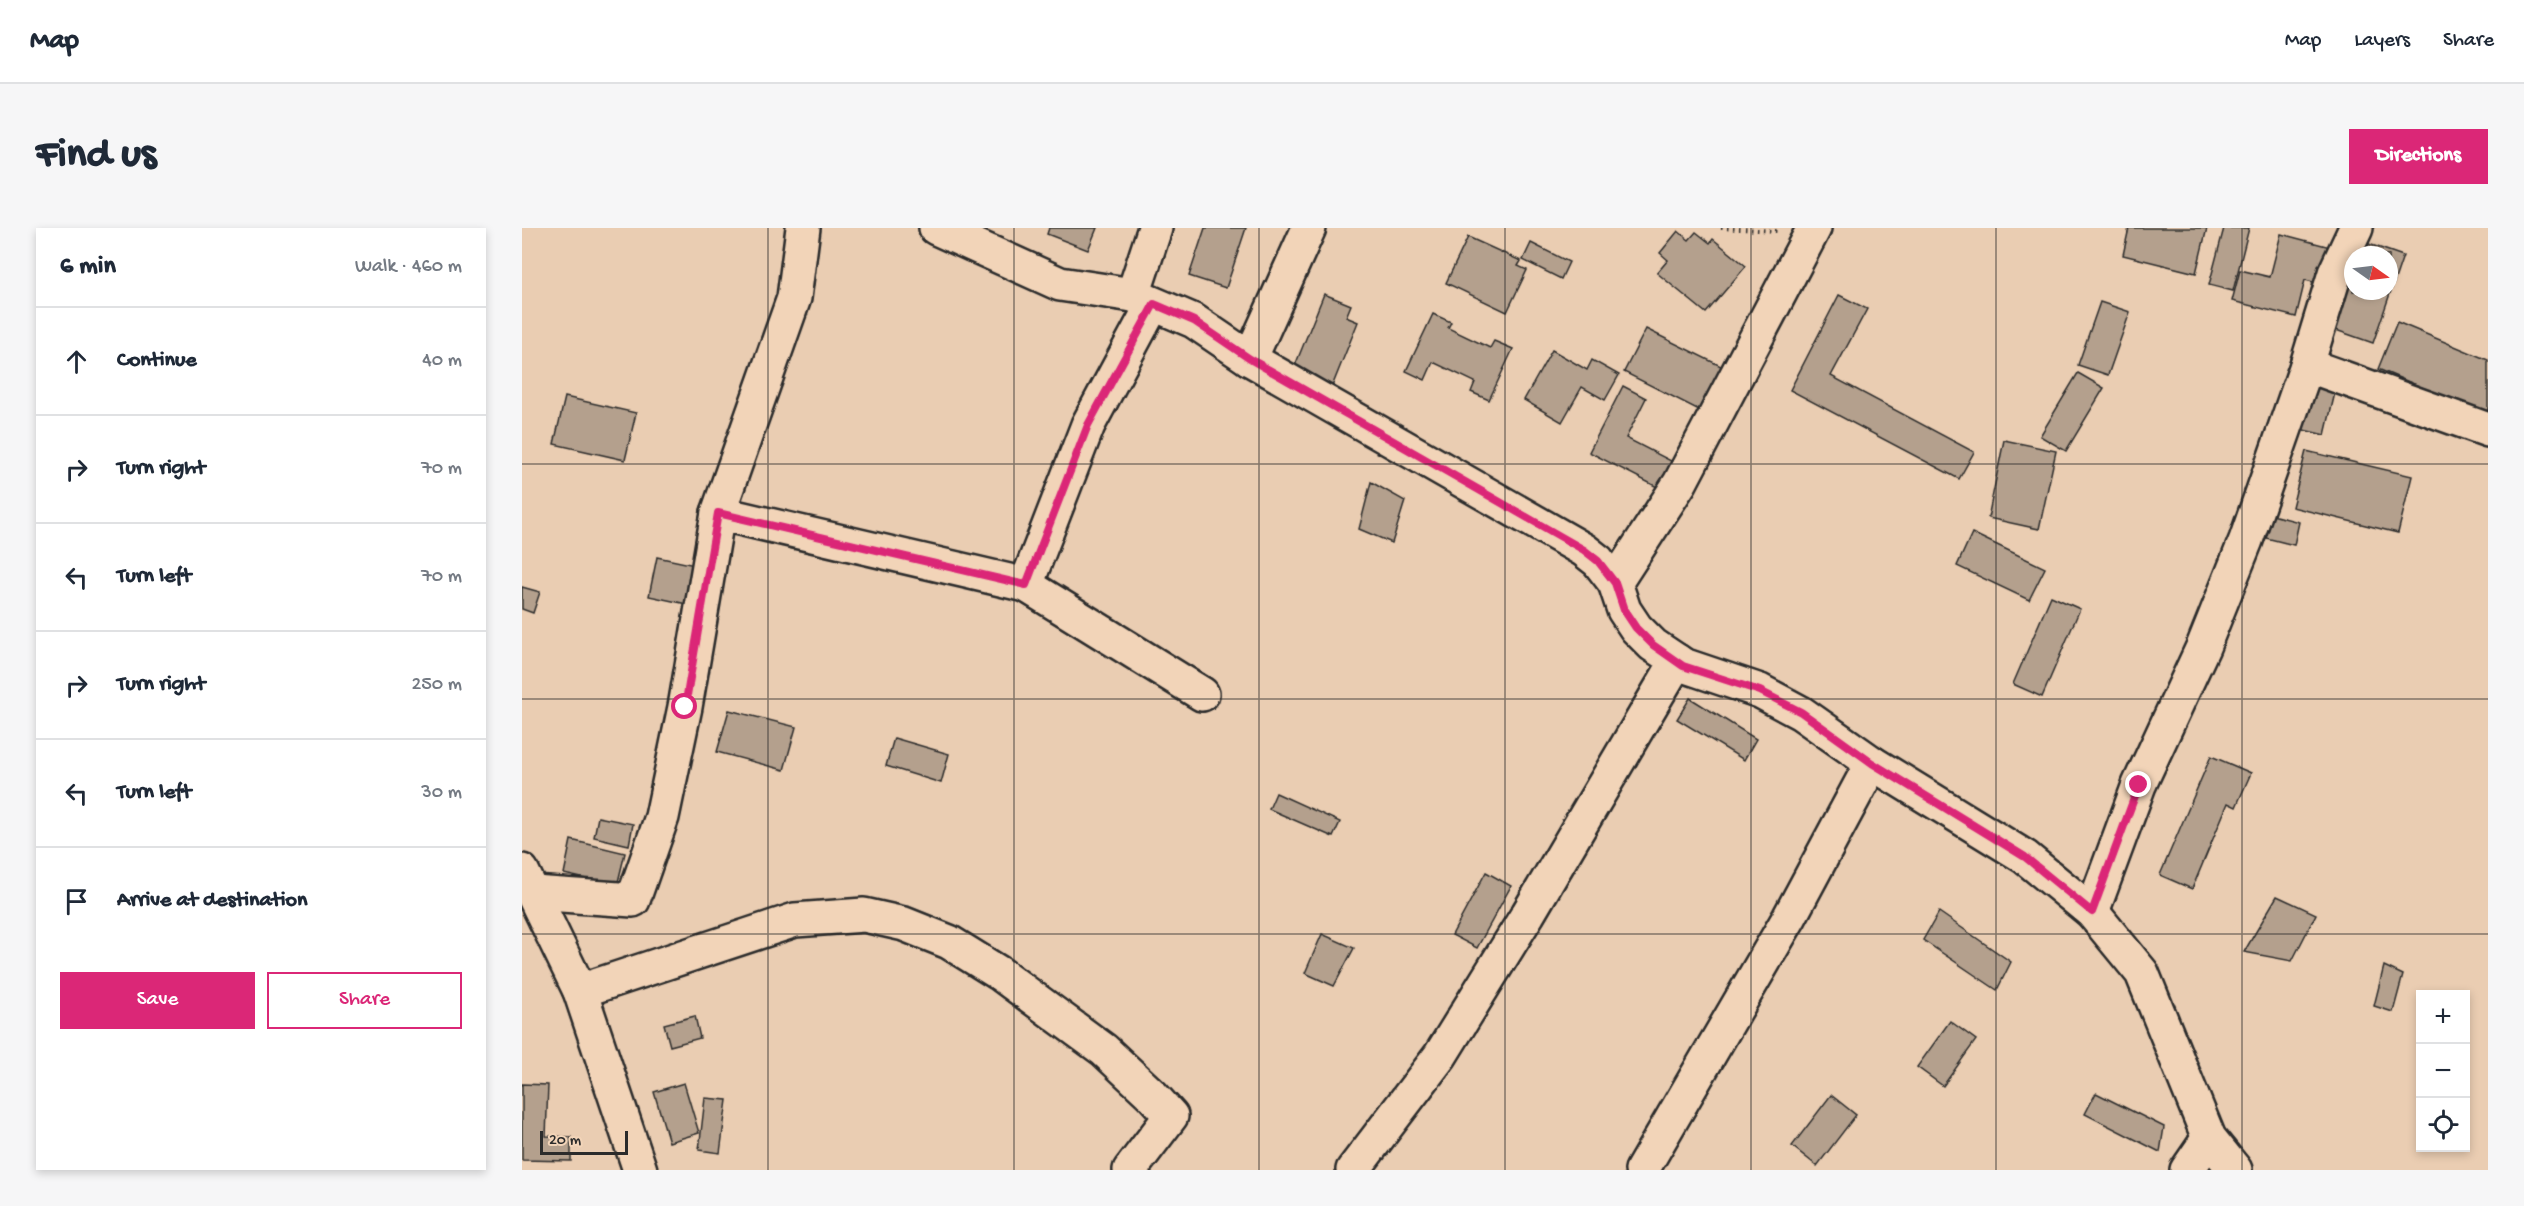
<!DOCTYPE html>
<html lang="en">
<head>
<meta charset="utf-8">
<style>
  body { margin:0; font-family:"Gochi Hand",sans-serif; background:#f6f6f7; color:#1f2937 }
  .controls { position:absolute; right:18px; bottom:18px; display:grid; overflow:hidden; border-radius:0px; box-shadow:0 3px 9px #0003 }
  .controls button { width:54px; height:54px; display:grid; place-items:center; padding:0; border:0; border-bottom:2px solid #e0e1e3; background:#fff; color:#1f2937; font:30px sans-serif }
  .compass { position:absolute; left:1822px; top:18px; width:54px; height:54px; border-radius:50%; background:#fff; box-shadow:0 3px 9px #0003; rotate:104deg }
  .scale { position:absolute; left:18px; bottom:15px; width:88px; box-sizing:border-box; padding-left:6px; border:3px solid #2b2b2b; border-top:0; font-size:16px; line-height:21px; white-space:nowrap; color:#2b2b2b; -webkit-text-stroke:4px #f2d4b8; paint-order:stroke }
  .stop { position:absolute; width:18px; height:18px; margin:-14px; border:4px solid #db2777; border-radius:50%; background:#fff }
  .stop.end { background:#db2777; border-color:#fff; box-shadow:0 2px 6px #0008 }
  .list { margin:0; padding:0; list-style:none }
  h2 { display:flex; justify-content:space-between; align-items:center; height:78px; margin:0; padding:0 24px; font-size:26px }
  h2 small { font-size:20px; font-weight:400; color:#747a83 }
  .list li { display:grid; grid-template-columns:39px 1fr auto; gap:18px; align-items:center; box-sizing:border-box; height:108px; padding:0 24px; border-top:2px solid #e0e1e3 }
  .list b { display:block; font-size:22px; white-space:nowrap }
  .list em { font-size:20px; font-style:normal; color:#747a83 }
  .actions { display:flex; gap:12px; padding:18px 24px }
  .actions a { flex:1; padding:14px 0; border:2px solid #db2777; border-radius:0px; text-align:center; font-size:21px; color:#db2777 }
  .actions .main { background:#db2777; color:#fff }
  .icon { flex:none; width:33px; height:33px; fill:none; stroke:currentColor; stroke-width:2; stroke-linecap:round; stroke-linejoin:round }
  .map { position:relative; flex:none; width:1966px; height:942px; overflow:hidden; border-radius:0px }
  header { display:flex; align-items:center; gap:36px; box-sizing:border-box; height:84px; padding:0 30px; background:#fff; border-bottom:2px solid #e0e1e3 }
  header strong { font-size:28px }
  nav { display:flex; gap:33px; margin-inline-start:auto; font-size:21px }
  .intro { display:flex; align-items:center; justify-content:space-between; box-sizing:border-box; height:144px; padding:0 36px }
  h1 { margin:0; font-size:42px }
  .button { padding:15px 27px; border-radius:0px; background:#db2777; color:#fff; font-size:21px; font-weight:700 }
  main { display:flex; gap:36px; padding:0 36px }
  aside { flex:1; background:#fff; border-radius:0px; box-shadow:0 3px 9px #0003 }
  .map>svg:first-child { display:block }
</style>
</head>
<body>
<header>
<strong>Map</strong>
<nav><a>Map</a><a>Layers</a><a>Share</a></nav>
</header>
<div class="intro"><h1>Find us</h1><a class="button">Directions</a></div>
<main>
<aside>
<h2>6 min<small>Walk · 460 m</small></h2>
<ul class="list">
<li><svg class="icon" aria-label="ahead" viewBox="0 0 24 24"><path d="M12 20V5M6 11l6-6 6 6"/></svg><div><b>Continue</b></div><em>40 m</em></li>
<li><svg class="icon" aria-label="right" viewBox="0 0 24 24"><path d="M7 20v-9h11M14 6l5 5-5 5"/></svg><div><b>Turn right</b></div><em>70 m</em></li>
<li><svg class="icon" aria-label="left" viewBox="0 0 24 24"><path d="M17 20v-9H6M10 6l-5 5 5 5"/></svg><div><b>Turn left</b></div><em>70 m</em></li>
<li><svg class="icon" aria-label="right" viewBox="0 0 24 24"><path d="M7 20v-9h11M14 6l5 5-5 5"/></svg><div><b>Turn right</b></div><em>250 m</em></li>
<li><svg class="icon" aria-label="left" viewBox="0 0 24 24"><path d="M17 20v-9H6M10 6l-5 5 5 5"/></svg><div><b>Turn left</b></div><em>30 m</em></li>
<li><svg class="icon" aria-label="arrive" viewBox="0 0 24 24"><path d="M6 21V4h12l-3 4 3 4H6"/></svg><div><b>Arrive at destination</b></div></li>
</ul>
<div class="actions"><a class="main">Save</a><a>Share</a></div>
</aside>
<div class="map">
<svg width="1966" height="942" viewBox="0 0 1966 942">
  <rect width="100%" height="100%" fill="#eacdb2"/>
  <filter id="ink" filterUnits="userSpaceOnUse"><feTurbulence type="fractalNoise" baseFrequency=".0167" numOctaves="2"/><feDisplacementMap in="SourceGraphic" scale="12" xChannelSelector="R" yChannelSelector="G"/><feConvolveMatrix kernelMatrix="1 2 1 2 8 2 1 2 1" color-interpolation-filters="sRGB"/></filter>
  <g filter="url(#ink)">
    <!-- building -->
    <g fill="#b4a08d" stroke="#2b2b2b" stroke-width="1.5">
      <polygon points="527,0 575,0 566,22 525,6"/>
      <polygon points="683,0 724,0 704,60 667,48"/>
      <polygon points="1607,0 1685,0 1674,45 1601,27"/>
      <polygon points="1702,0 1727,0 1711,63 1687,57"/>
      <polygon points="1156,3 1167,12 1174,4 1188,15 1191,11 1224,38 1184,85 1135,45 1146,32 1138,25"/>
      <polygon points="1759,6 1812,20 1803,57 1783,52 1774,89 1710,73 1718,42 1748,49"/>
      <polygon points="946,9 999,33 996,38 1005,42 985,84 924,55"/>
      <polygon points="1841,14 1881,28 1851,115 1811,101 1831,43 1831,63 1867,63 1867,27 1837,27"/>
      <polygon points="1009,15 1047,34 1039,51 1001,32"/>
      <polygon points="802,66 829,77 824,89 836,94 807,166 768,150"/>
      <polygon points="1317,67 1345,81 1309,148 1452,224 1437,251 1268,162"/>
      <polygon points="1578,74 1608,84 1586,147 1556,137"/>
      <polygon points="911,86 929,94 926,100 968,120 972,113 991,121 967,172 949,164 953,154 911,134 903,152 884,143"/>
      <polygon points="1875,94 1966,132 1966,187 1856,141"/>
      <polygon points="1124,101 1207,142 1185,186 1102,144"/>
      <polygon points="1030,122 1065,142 1070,132 1097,147 1083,172 1060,159 1040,194 1002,172"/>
      <polygon points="1556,145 1582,160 1544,223 1518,208"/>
      <polygon points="1786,145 1816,152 1803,207 1773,200"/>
      <polygon points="1101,158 1124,170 1104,210 1153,235 1139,261 1067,224"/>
      <polygon points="43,169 114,185 103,232 32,216"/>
      <polygon points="1482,212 1534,223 1517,301 1466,290"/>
      <polygon points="1784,223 1890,248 1876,305 1770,279"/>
      <polygon points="849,254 883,273 870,315 837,301"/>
      <polygon points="1750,287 1777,294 1772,317 1744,310"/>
      <polygon points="1450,305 1523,340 1507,372 1435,338"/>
      <polygon points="135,329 173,337 165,376 127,368"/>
      <polygon points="0,359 18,364 11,385 0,381"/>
      <polygon points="1529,368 1558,381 1520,469 1491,456"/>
      <polygon points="1168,470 1234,511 1222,532 1155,491"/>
      <polygon points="207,482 274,499 262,542 195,524"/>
      <polygon points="372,510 427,526 419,555 364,538"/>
      <polygon points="1689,528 1729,545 1714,579 1706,575 1670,661 1638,647"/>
      <polygon points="754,565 818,594 811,609 747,581"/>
      <polygon points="76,589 111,596 107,617 72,609"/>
      <polygon points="49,612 103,625 95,658 42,646"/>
      <polygon points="964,644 989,658 955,720 930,707"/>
      <polygon points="1755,668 1794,686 1770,733 1722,724"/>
      <polygon points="1417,684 1489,734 1475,762 1401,712"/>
      <polygon points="800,706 832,720 812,758 783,745"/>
      <polygon points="1862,738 1881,747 1871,784 1852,778"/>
      <polygon points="173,788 178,810 148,818 142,796"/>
      <polygon points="1428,793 1454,812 1421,858 1395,839"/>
      <polygon points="162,855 177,905 147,914 132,864"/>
      <polygon points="0,856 26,857 24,908 49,909 49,933 0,932"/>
      <polygon points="1574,865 1642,899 1638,924 1563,886"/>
      <polygon points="1309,867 1334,887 1295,938 1270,918"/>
      <polygon points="183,870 205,872 198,925 177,922"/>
    </g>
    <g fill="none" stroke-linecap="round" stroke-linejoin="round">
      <!-- street casing -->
      <g stroke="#2b2b2b" stroke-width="38">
        <g id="street">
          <polyline points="414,0 538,56 611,67 672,93 728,131 1062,322 1076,333 1093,355 1102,382 1114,400 1131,417 1161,437 1238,463 1279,485 1350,535 1503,629 1570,684 1620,745 1687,910 1713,942"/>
          <polyline points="611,67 633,0"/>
          <polyline points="728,131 787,0"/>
          <polyline points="1785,137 1966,202"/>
          <polyline points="196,285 504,357 680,466"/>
          <polyline points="1093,355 1158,255 1292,0"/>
          <polyline points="504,357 566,197 631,76"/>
          <polyline points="0,643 58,763 118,942"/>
          <polyline points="11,665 111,672 140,589 163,479 196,285 272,70 281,0"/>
          <polyline points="1570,684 1617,557 1681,419 1724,312 1785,137 1813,45 1834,0"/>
          <polyline points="58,763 273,692 342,687 382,696 427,714 477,745 582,822 630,867 649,888 608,942"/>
          <polyline points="831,942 918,828 1006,686 1155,433"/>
          <polyline points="1120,942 1267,690 1350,535"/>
          <polyline points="1665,942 1687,910"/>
        </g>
      </g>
      <!-- path -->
      <polyline stroke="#2b2b2b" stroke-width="4" stroke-dasharray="1.5 4.5" stroke-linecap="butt" points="1199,0 1255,3"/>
      <!-- street -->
      <use href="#street" stroke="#f2d4b8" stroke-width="33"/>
    </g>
  </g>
  <g fill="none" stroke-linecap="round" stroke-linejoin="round" filter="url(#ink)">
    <!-- route -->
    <polyline stroke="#db2777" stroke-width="8" points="163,479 196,285 504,357 566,197 632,76 672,93 728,131 1062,322 1076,333 1093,355 1102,382 1114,400 1131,417 1161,438 1238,463 1279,484 1350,535 1503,629 1570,684 1617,557"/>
  </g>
  <!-- grid -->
  <path fill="none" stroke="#2b2b2b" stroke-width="1.5" stroke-opacity="0.55" d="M 246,0 L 246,942M 492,0 L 492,942M 737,0 L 737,942M 983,0 L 983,942M 1229,0 L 1229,942M 1474,0 L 1474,942M 1720,0 L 1720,942M 0,236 L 1966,236M 0,471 L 1966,471M 0,706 L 1966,706"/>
</svg>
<div class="controls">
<button>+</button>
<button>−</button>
<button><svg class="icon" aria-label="locate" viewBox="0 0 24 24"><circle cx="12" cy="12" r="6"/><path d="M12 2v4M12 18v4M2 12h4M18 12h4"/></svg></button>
</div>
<svg class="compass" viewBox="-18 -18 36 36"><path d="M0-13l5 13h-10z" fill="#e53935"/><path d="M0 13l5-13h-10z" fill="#747a83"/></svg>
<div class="scale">20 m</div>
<div class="stop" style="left:163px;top:479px"></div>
<div class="stop end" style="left:1617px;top:557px"></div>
</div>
</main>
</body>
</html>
